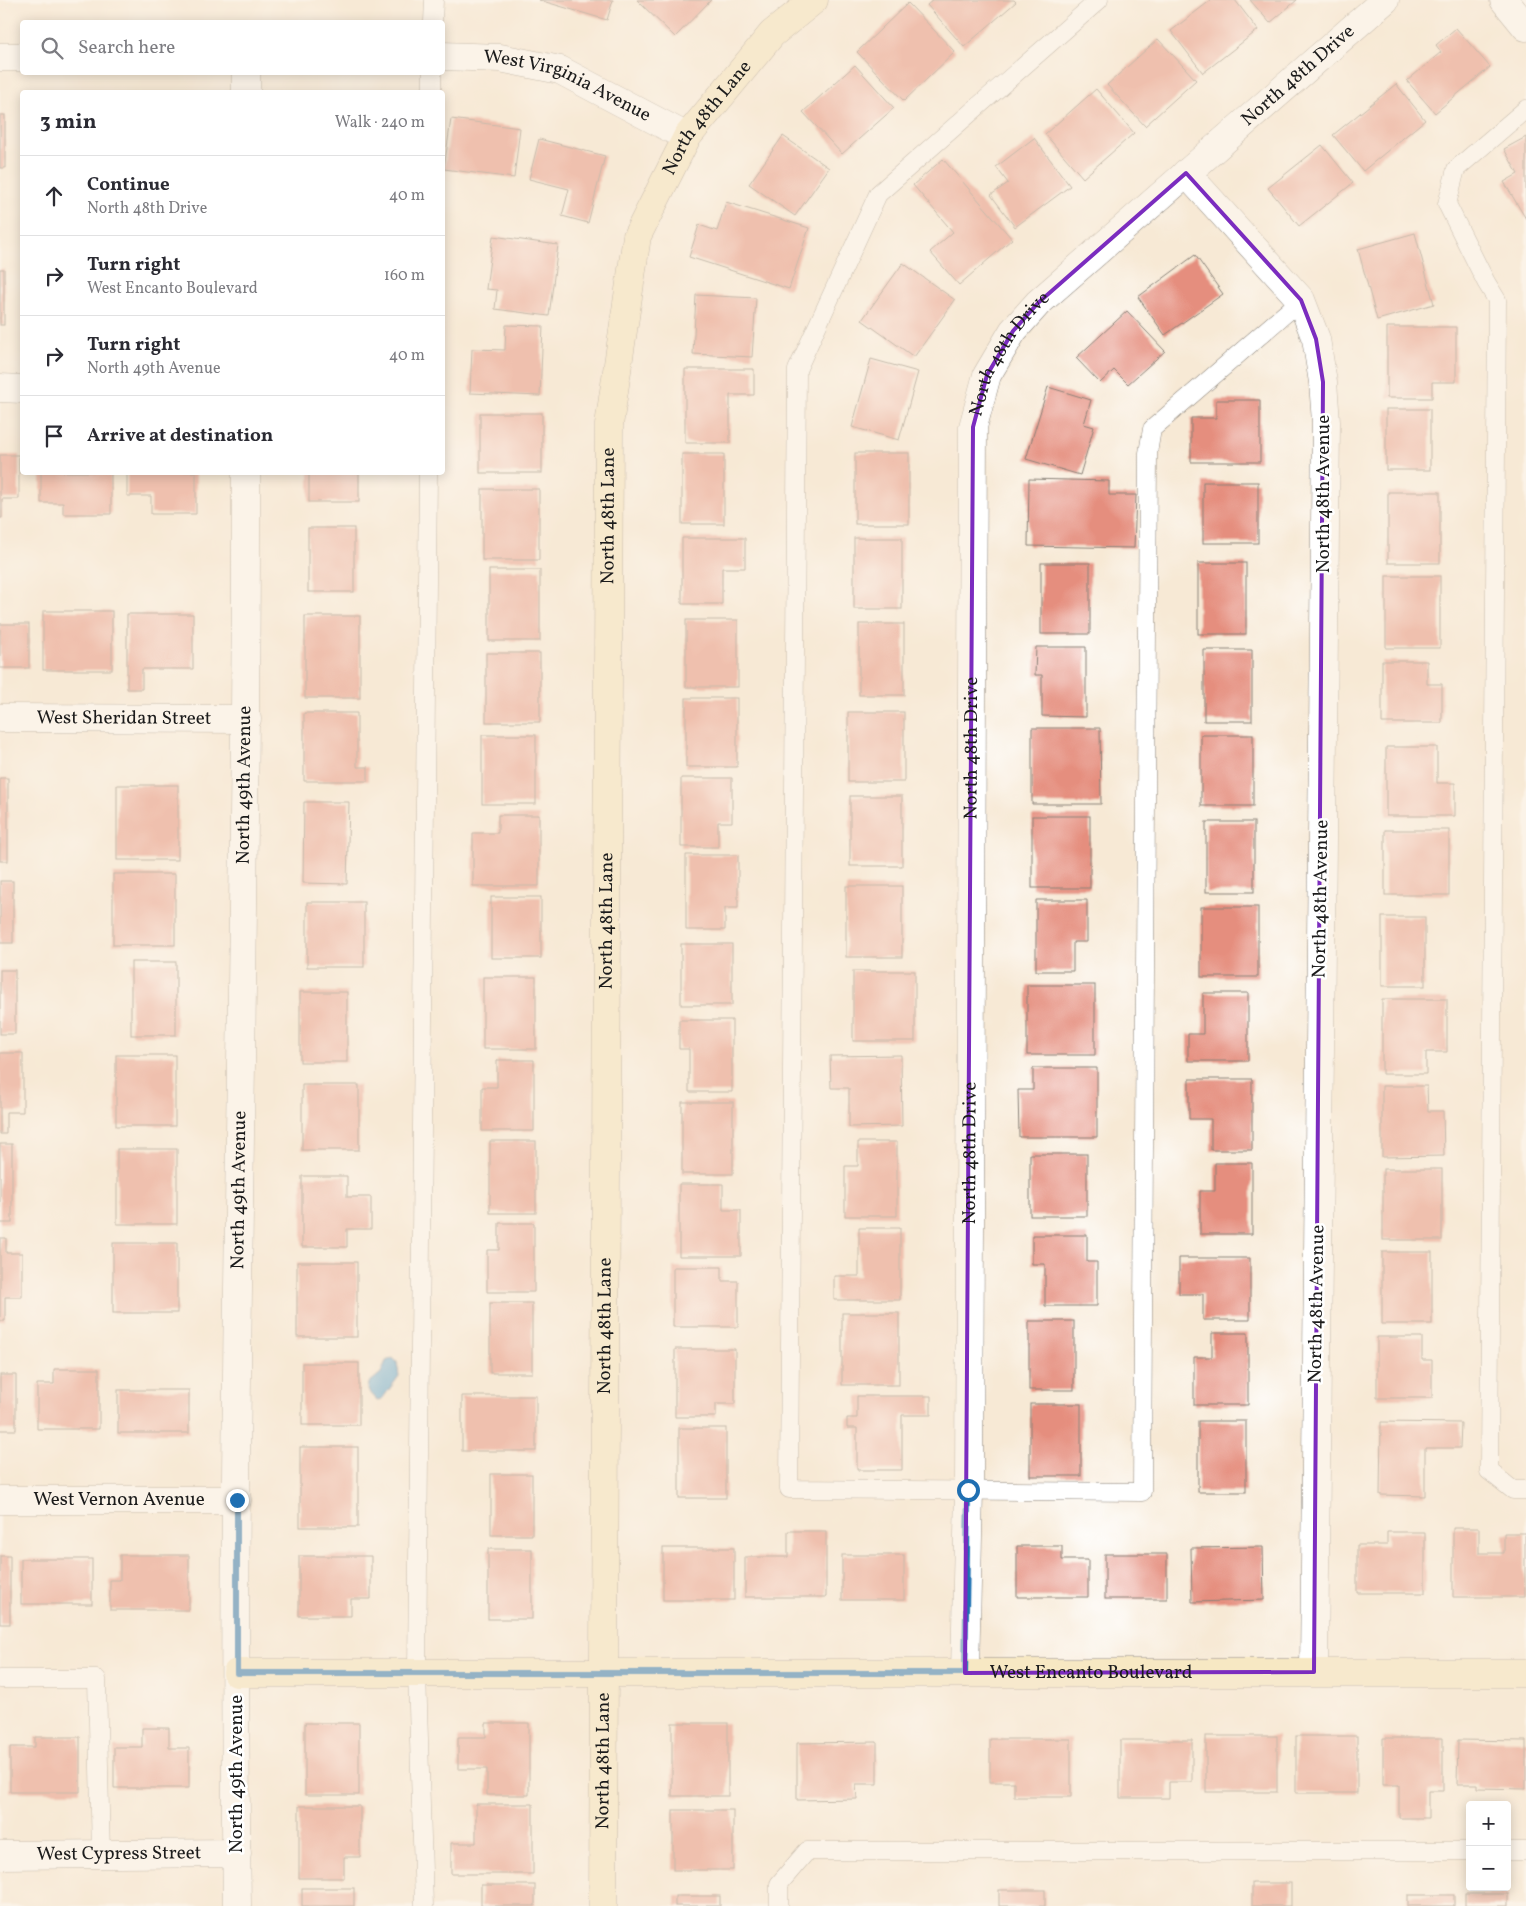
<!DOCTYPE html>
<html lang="en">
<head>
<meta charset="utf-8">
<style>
  body { margin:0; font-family:Vollkorn,serif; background:#f2f2f3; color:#2b2b33 }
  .controls { position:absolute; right:15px; bottom:15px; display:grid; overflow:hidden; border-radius:5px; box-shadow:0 2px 12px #0003 }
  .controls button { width:45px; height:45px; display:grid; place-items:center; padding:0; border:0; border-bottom:1px solid #e1e1e2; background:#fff; color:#2b2b33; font:25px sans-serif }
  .stop { position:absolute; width:15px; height:15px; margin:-11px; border:4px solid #1f6fb2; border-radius:50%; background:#fff }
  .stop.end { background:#1f6fb2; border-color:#fff; box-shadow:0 1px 5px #0008 }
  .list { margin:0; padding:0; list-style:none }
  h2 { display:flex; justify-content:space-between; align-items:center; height:65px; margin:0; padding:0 20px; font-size:21px }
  h2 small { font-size:16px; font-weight:400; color:#7c7c81 }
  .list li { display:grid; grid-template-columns:32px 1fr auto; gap:15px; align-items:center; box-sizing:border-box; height:80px; padding:0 20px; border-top:1px solid #e1e1e2 }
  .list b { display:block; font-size:19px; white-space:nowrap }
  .list p { margin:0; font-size:16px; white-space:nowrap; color:#7c7c81 }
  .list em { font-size:16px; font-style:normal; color:#7c7c81 }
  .icon { flex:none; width:28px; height:28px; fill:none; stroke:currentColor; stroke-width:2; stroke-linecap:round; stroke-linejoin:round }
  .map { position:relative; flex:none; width:1526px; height:1906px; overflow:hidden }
  .search { position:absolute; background:#fff; box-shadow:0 2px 12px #0003; left:20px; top:20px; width:425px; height:55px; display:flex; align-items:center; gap:12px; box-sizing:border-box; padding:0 18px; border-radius:5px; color:#7c7c81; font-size:19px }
  .panel { position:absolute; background:#fff; box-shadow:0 2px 12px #0003; left:20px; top:90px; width:425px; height:385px; border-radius:5px }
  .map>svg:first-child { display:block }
</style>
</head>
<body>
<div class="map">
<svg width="1526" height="1906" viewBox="0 0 1526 1906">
  <rect width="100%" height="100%" fill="#fff"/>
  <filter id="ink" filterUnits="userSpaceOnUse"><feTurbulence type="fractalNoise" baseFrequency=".02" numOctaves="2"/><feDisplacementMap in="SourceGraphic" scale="10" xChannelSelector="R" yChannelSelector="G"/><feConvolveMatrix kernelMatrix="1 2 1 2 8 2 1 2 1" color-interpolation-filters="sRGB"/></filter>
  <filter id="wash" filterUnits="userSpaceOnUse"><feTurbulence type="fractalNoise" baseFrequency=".0096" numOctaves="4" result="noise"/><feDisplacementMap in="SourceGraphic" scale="20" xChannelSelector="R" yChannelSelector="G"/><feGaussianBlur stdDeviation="1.12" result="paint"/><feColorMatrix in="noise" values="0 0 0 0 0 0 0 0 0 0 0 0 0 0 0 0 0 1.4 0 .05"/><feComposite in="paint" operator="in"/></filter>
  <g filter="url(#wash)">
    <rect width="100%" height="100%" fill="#f7e9d5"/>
    <!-- water -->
    <polygon fill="#5ca7d4" stroke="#3c6278" points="393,1358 397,1362 399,1376 382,1399 377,1400 368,1390 369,1383 381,1373 386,1361"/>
    <g id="blocks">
      <!-- building -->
      <g fill="#e58e7e">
        <polygon points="539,0 613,0 607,20"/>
        <polygon points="637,0 711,0 675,37"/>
        <polygon points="933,0 1014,0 1016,2 964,47 927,5"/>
        <polygon points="1211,0 1235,0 1258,30 1203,73 1171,31"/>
        <polygon points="1250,0 1297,0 1270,23"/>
        <polygon points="908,3 955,52 904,101 857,52"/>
        <polygon points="1456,28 1490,67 1435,113 1407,81 1441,52 1436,45"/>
        <polygon points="1158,39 1196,80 1145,126 1107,85"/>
        <polygon points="855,65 894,108 842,154 803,112"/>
        <polygon points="1396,84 1425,120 1363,171 1333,135"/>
        <polygon points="1096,89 1134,133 1083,178 1045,134"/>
        <rect x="0" y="115" width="5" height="53"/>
        <polygon points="451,119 520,128 514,178 444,169"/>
        <polygon points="783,136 829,168 795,216 749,184"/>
        <polygon points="1526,137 1526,219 1504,182 1518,174 1504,149"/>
        <polygon points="1034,138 1070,186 1015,227 991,195 1008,183 996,167"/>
        <polygon points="539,139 605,156 588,223 562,216 569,189 529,179"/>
        <polygon points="1322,145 1353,183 1299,226 1268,188"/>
        <polygon points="943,159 1012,239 959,285 930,252 953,232 913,185"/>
        <polygon points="726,202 809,228 789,289 689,257 699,225 717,231"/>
        <polygon points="1415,233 1434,304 1377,320 1358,249"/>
        <polygon points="493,236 558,245 549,316 495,309 497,290 486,289"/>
        <polygon points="1195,255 1223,294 1165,335 1138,297"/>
        <polygon points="903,263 955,300 914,357 862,320"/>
        <rect x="0" y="269" width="4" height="56"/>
        <polygon points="696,295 756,298 752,357 693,354"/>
        <polygon points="1127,311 1165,351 1128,384 1114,370 1100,383 1076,358"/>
        <polygon points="506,325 543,326 540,396 470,393 472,349 505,350"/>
        <polygon points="1387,327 1456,327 1456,382 1432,382 1432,398 1387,398"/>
        <polygon points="871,359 918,372 899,440 852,427"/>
        <polygon points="685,369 754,369 754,395 730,395 730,443 685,443"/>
        <polygon points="1048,387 1091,400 1084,424 1094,427 1080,475 1026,459"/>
        <polygon points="1216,400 1260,400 1260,462 1191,462 1191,418 1216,418"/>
        <rect x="1386" y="409" width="44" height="61"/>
        <rect x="480" y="413" width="62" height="60"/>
        <rect x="855" y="453" width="54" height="71"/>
        <rect x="682" y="454" width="42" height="70"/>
        <polygon points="0,455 19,455 19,499 2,499 2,518 0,518"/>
        <polygon points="41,472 111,472 111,514 63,514 63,503 41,503"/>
        <polygon points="127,472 196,472 196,514 151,514 151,496 127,496"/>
        <rect x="309" y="472" width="50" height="30"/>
        <polygon points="1029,479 1109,481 1109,495 1136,495 1134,548 1028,546"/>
        <rect x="1203" y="482" width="55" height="61"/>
        <rect x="482" y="489" width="57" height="71"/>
        <rect x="1388" y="492" width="52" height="71"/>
        <rect x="308" y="528" width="46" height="64"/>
        <polygon points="682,538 745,538 745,568 722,568 722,604 682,604"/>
        <rect x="854" y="538" width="48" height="71"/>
        <rect x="1041" y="563" width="49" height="71"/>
        <rect x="1198" y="563" width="48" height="71"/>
        <rect x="489" y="570" width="51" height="71"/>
        <rect x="1386" y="576" width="54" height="72"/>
        <rect x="43" y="611" width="69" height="59"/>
        <polygon points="127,614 193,614 193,669 142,669 142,689 127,689"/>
        <rect x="305" y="616" width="55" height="82"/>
        <rect x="686" y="620" width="52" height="67"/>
        <rect x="0" y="624" width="29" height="44"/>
        <rect x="859" y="624" width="45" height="71"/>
        <polygon points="1036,647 1086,647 1086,717 1042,716 1042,675 1035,675"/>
        <rect x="1204" y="650" width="48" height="71"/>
        <rect x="486" y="653" width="54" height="69"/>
        <polygon points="1382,661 1427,661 1427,684 1442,684 1442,723 1382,723"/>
        <rect x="686" y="698" width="51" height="69"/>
        <rect x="848" y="712" width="56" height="70"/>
        <polygon points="304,713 357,713 357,767 368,767 368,781 304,781"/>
        <polygon points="1032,728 1100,728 1101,804 1032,804"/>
        <rect x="482" y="735" width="54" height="69"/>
        <rect x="1201" y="735" width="52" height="71"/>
        <polygon points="1386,747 1437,747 1437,783 1455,783 1455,816 1386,816"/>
        <rect x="0" y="778" width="8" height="83"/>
        <polygon points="681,778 732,778 732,822 718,822 718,847 681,847"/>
        <rect x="117" y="785" width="61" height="75"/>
        <rect x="850" y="796" width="52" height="70"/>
        <polygon points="304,802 349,802 347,884 303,883"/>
        <polygon points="498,815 539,815 539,886 473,886 473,833 498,833"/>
        <rect x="1032" y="816" width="58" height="72"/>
        <rect x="1206" y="822" width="48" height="70"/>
        <rect x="1385" y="830" width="64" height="65"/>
        <polygon points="686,855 738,855 738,908 725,908 725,930 686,930"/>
        <rect x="113" y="874" width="62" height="71"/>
        <rect x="0" y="881" width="13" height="62"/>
        <rect x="846" y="886" width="56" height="71"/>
        <rect x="491" y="897" width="50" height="61"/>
        <polygon points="1036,900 1087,900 1087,942 1073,942 1073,971 1036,971"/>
        <rect x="307" y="902" width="57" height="65"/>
        <rect x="1201" y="907" width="57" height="70"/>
        <rect x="1382" y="917" width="43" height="69"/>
        <rect x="681" y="944" width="51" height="61"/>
        <rect x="131" y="962" width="45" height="73"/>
        <rect x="0" y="970" width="15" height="64"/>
        <rect x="853" y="971" width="62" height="70"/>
        <rect x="483" y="977" width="53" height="72"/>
        <rect x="1027" y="985" width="68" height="70"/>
        <rect x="300" y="992" width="47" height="70"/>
        <polygon points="1203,993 1248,993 1248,1061 1188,1061 1188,1034 1203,1034"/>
        <polygon points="1382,999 1447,999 1447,1052 1426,1052 1426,1074 1382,1074"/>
        <polygon points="679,1020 732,1020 732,1092 689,1092 689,1049 679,1049"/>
        <polygon points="0,1053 23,1053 23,1112 6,1112 6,1134 0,1134"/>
        <rect x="116" y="1055" width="59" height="71"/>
        <polygon points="901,1055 902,1126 849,1127 849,1088 831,1088 830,1056"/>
        <polygon points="497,1060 534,1060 534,1131 482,1131 482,1087 497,1087"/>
        <polygon points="1033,1068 1097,1068 1097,1137 1019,1137 1018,1090 1033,1090"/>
        <polygon points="1189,1079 1252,1079 1252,1150 1211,1150 1211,1119 1189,1119"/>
        <rect x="302" y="1085" width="57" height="65"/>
        <polygon points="1382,1086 1427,1086 1428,1111 1443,1111 1444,1156 1382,1157"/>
        <rect x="682" y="1102" width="51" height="72"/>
        <rect x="490" y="1141" width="46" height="72"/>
        <polygon points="858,1142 897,1142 897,1216 845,1216 845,1166 858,1166"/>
        <rect x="0" y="1144" width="12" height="79"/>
        <rect x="117" y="1149" width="60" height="75"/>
        <rect x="1030" y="1154" width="57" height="62"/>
        <polygon points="1215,1163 1252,1163 1252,1234 1200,1234 1200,1191 1215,1191"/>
        <rect x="1383" y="1169" width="59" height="71"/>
        <polygon points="302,1176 347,1176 347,1197 371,1197 371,1229 347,1229 347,1247 302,1247"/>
        <polygon points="679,1184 723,1184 723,1210 741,1210 741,1256 679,1256"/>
        <polygon points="499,1223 534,1223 534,1292 487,1292 487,1250 499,1250"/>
        <polygon points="859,1228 900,1228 900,1300 834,1300 834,1276 859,1276"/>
        <polygon points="1032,1235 1087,1235 1087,1262 1097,1262 1097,1306 1045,1306 1045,1264 1032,1264"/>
        <polygon points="0,1238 6,1238 6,1253 22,1253 22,1297 5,1297 5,1321 0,1321"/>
        <rect x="113" y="1243" width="64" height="70"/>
        <rect x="1382" y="1252" width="50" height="72"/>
        <polygon points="1179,1258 1250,1258 1250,1320 1203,1320 1203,1294 1179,1294"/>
        <rect x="297" y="1262" width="60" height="75"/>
        <polygon points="673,1267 722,1267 722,1281 738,1281 738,1327 673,1327"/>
        <rect x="490" y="1303" width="42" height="70"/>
        <rect x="842" y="1313" width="57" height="72"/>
        <rect x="1029" y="1321" width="45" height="69"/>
        <polygon points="1212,1333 1248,1333 1248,1405 1194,1405 1194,1357 1212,1357"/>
        <polygon points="1377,1337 1422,1337 1422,1360 1432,1360 1432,1398 1377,1398"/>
        <polygon points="675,1349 735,1349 735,1404 716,1404 716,1417 675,1417"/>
        <rect x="302" y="1363" width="57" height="62"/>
        <polygon points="54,1369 99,1369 99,1429 37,1429 37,1384 54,1384"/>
        <rect x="0" y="1375" width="16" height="55"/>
        <rect x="118" y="1390" width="71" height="43"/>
        <rect x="462" y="1396" width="74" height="55"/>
        <polygon points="857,1396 931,1396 931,1415 902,1415 902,1470 857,1470 857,1428 847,1428 847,1418 857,1418"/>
        <rect x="1030" y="1404" width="51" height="72"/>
        <rect x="1198" y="1421" width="48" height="71"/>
        <polygon points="1381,1422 1461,1423 1460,1448 1425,1448 1425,1496 1380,1495"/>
        <rect x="679" y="1428" width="47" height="70"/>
        <rect x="300" y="1447" width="58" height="80"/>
        <rect x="491" y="1474" width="41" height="61"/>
        <polygon points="1453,1528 1479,1528 1479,1553 1504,1553 1504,1533 1525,1533 1525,1597 1453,1597"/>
        <polygon points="788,1531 826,1531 826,1597 745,1597 745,1557 788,1557"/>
        <polygon points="1387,1532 1425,1532 1425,1593 1357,1593 1357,1545 1387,1545"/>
        <polygon points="1017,1546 1062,1546 1062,1560 1088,1560 1088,1597 1017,1597"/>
        <polygon points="1263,1547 1264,1600 1192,1602 1191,1548"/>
        <rect x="663" y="1548" width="71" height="52"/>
        <rect x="488" y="1549" width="44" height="70"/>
        <rect x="1105" y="1554" width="62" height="45"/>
        <polygon points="120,1555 189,1555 189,1610 110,1610 110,1580 120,1580"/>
        <rect x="842" y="1555" width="62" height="45"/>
        <rect x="0" y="1556" width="10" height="68"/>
        <polygon points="299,1556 371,1556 371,1599 351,1599 351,1616 299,1616"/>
        <rect x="21" y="1559" width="71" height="45"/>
        <rect x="305" y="1723" width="54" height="72"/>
        <polygon points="486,1723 529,1723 529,1795 487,1795 487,1769 458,1769 458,1737 486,1737"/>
        <rect x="672" y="1723" width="56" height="73"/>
        <polygon points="142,1728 169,1728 169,1748 189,1748 189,1788 114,1788 114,1747 142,1747"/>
        <rect x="1206" y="1736" width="71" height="56"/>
        <rect x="1296" y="1736" width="61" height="57"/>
        <polygon points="35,1737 80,1737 80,1792 10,1792 10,1747 35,1747"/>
        <polygon points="1383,1738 1443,1738 1443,1791 1428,1791 1428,1818 1399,1818 1399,1785 1383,1785"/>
        <polygon points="990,1739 1071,1739 1071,1797 1014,1797 1014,1782 990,1782"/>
        <polygon points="1120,1740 1192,1740 1192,1782 1169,1782 1169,1798 1120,1798"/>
        <polygon points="1458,1740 1526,1741 1526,1789 1477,1788 1477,1784 1457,1784"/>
        <polygon points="877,1742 877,1784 856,1784 857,1799 797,1800 797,1743"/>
        <polygon points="476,1804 533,1804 533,1874 451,1874 451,1843 476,1843"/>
        <polygon points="299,1806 360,1806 360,1857 344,1857 344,1878 299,1878"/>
        <rect x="673" y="1810" width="60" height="60"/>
        <rect x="1252" y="1883" width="39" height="23"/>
        <rect x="481" y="1885" width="54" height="21"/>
        <rect x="302" y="1888" width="52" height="18"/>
        <rect x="999" y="1890" width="46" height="16"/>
        <rect x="1465" y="1894" width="43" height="12"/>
        <rect x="1408" y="1895" width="46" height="11"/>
        <rect x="675" y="1896" width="45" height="10"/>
      </g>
    </g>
  </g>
  <g filter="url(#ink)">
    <use href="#blocks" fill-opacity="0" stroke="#8a8278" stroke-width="1"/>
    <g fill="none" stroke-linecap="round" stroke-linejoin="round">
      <!-- lane casing -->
      <g stroke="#8a8278" stroke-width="19">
        <g id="lane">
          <polyline points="1099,0 878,194 797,370 789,1489 1142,1492 1148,453 1152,429 1301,300"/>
          <polyline points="433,22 434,0"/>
          <polyline points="432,92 432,72"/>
          <polyline points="1526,109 1456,169 1447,204 1486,282 1497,300 1489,1471 1513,1490 1526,1490"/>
          <polyline points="0,1679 97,1679 101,1855"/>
          <polyline points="1507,1851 1526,1851"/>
          <polyline points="424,1906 417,1673 428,472"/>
          <polyline points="779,1906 779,1884 807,1851 1470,1851"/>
        </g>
      </g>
      <!-- street casing -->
      <g stroke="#8a8278" stroke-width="29">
        <g id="street">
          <polyline points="1504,0 1526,27"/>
          <path id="s1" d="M 442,56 L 500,58 L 560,70 L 687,137"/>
          <polyline points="0,57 22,57"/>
          <polyline points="246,72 246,92"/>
          <polyline points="1186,173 1301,300 1316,339 1323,382 1326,422 1314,1672"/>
          <polyline points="0,388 22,389"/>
          <path id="s2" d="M 0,718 L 247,719"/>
          <path id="s3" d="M 0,1500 L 237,1500"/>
          <path id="s4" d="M 965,1673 L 969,1490 L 973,427 L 987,375 L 1013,331 L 1038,303 L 1385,0"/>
          <path id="s5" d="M 0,1855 L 237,1853"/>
          <path id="s6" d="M 237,1906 C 230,1428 247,950 246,472"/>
        </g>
      </g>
      <!-- secondary casing -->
      <g stroke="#8a8278" stroke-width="29">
        <g id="secondary">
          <path id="s7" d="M 237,1673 L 1526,1673"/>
          <path id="s8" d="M 603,1906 L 609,425 L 637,236 L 687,137 L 772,34 L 814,0"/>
        </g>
      </g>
      <!-- lane -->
      <use href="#lane" stroke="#fff" stroke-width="18"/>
      <!-- street -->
      <use href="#street" stroke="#fff" stroke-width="28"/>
      <!-- secondary -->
      <use href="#secondary" stroke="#f7e8c3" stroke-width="28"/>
    </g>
  </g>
  <g fill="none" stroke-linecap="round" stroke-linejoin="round" filter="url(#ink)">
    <!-- route -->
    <polyline stroke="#1f6fb2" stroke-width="6" points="237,1500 237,1673 965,1673 968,1490"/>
  </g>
  <!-- marked area -->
  <path d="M0 0H1526V1906H0ZM 1186,173 L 1301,300 L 1316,339 L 1323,382 L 1314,1672 L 965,1673 L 973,427 L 987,375 L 1013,331 L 1038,303 Z" fill="#f7e9d5" fill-opacity=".55" fill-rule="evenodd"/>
  <path fill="none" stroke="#7b2cbf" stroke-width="4" stroke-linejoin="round" d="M 1186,173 L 1301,300 L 1316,339 L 1323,382 L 1314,1672 L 965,1673 L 973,427 L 987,375 L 1013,331 L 1038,303 Z"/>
  <g text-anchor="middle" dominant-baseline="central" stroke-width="5" stroke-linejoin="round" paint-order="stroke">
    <!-- street labels -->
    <g font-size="19" fill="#1c1c1c" stroke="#fff">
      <text stroke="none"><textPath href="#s4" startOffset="1734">North 48th Drive</textPath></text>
      <text stroke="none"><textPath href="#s1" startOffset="131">West Virginia Avenue</textPath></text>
      <text stroke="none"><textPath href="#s8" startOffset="1810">North 48th Lane</textPath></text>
      <text stroke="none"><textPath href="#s4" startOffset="1329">North 48th Drive</textPath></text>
      <text transform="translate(1324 494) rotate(-90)">North 48th Avenue</text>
      <text stroke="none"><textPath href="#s8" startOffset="1390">North 48th Lane</textPath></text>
      <text stroke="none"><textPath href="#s2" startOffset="124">West Sheridan Street</textPath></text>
      <text stroke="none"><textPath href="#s4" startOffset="925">North 48th Drive</textPath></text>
      <text stroke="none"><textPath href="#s6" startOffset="1121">North 49th Avenue</textPath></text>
      <text transform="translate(1321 899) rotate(-89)">North 48th Avenue</text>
      <text stroke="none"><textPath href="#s8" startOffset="985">North 48th Lane</textPath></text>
      <text stroke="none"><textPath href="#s4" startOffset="520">North 48th Drive</textPath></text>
      <text stroke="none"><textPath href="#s6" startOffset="716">North 49th Avenue</textPath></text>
      <text transform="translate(1317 1304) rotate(-89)">North 48th Avenue</text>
      <text stroke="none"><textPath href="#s8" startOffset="580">North 48th Lane</textPath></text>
      <text stroke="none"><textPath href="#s3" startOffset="119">West Vernon Avenue</textPath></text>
      <text stroke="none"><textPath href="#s7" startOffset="854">West Encanto Boulevard</textPath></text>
      <text stroke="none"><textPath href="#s8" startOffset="145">North 48th Lane</textPath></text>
      <text transform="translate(237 1774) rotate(-90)">North 49th Avenue</text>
      <text stroke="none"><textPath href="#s5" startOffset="119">West Cypress Street</textPath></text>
    </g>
  </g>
</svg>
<div class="controls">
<button>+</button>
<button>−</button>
</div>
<div class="stop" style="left:968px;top:1490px"></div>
<div class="stop end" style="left:237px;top:1500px"></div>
<div class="search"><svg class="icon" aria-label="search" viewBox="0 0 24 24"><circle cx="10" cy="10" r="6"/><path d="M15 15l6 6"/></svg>Search here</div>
<section class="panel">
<h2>3 min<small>Walk · 240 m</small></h2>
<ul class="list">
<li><svg class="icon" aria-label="ahead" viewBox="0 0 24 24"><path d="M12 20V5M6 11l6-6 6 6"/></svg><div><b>Continue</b><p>North 48th Drive</p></div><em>40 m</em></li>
<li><svg class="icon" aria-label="right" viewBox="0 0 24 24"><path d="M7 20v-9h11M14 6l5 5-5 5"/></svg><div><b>Turn right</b><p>West Encanto Boulevard</p></div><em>160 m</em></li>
<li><svg class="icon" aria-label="right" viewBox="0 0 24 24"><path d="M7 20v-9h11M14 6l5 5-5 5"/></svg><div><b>Turn right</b><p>North 49th Avenue</p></div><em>40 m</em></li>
<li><svg class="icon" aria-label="arrive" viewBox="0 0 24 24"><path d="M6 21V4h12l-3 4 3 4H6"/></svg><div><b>Arrive at destination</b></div></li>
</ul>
</section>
</div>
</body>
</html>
